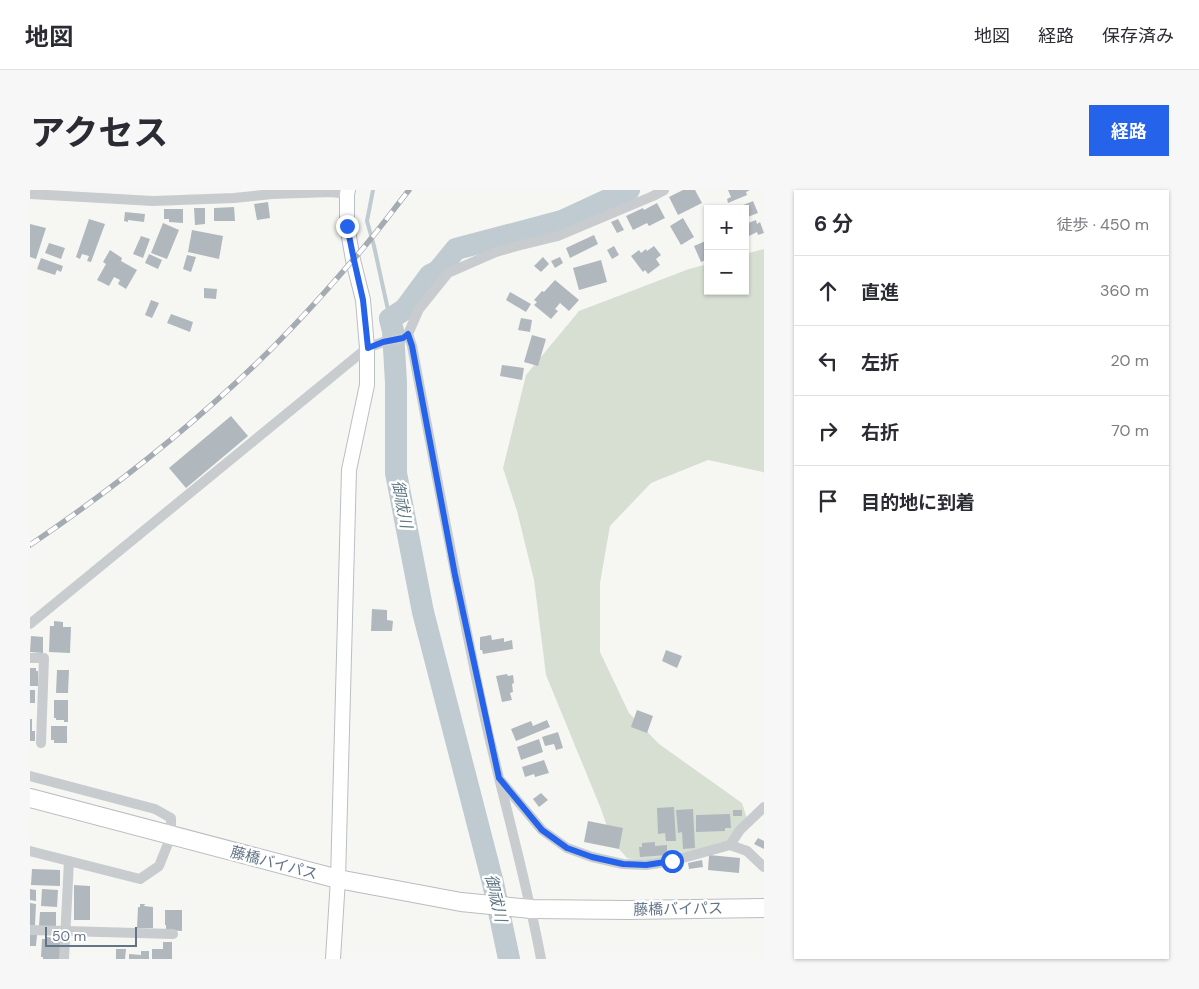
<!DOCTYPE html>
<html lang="ja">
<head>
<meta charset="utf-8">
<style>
  body { margin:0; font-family:"DM Sans","Noto Sans JP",sans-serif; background:#f7f7f7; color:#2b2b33 }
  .controls { position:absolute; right:15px; top:15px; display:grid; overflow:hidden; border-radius:0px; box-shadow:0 1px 4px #0004 }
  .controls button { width:45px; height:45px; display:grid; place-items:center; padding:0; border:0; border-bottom:1px solid #e1e1e2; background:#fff; color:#2b2b33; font:25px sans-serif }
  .scale { position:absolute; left:15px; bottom:12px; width:92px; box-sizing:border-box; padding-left:5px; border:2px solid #627487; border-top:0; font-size:14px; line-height:18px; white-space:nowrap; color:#627487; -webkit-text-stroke:4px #fff; paint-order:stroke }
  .stop { position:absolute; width:15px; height:15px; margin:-11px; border:4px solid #2563eb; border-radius:50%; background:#fff }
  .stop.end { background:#2563eb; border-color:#fff; box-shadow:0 1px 5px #0008 }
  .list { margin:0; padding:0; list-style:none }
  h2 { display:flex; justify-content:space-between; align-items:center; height:65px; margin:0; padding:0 20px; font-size:21px }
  h2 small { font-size:16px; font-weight:400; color:#7c7c81 }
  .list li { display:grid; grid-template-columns:32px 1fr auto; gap:15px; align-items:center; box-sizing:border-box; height:70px; padding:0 20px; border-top:1px solid #e1e1e2 }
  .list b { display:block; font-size:19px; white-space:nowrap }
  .list em { font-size:16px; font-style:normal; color:#7c7c81 }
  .icon { flex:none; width:28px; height:28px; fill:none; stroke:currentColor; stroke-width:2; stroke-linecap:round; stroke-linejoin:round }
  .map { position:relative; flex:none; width:734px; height:769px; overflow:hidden; border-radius:0px }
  header { display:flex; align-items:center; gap:30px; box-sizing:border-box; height:70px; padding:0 25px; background:#fff; border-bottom:1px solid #e1e1e2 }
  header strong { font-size:24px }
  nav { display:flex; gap:28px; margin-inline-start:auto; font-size:18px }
  .intro { display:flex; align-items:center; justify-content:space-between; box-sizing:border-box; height:120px; padding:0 30px }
  h1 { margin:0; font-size:35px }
  .button { padding:12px 22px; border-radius:0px; background:#2563eb; color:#fff; font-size:18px; font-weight:700 }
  main { display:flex; gap:30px; padding:0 30px }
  aside { flex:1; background:#fff; border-radius:0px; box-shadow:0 1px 4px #0004 }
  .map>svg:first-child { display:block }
</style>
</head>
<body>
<header>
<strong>地図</strong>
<nav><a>地図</a><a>経路</a><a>保存済み</a></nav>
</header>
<div class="intro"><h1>アクセス</h1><a class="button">経路</a></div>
<main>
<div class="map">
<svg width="734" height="769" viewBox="0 0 734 769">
  <rect width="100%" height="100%" fill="#f6f7f3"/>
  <!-- green -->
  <polygon fill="#d7dfd3" points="734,59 734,283 733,282 678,270 621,293 580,336 570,393 570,462 599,523 629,554 712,613 718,632 688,659 627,674 597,668 582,651 571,619 516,485 504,390 487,321 473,278 496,185 549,121 659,79 678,74 678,101 715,101 715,64"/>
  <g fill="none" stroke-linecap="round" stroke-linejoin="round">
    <!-- stream -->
    <polyline stroke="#bfcbd1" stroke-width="4" points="343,0 337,31 344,56 360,129"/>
    <!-- river -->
    <polyline stroke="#bfcbd1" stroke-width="22" points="479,769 463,693 393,422 366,283 366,193 363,141 360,129 375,119 400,85 408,81 426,59 532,31 599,0"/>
  </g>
  <!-- building -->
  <g fill="#b0b7bd">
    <polygon points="653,0 665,0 672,13 648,25 639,7"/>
    <polygon points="698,0 720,0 716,2 717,5 698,13 697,9 701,7"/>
    <polygon points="723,11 728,23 715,28 715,19 704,19"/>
    <polygon points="238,12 240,28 227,30 224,14"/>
    <polygon points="627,13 635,28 619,36 617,33 603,40 596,26 613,18 614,20"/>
    <polygon points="204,17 205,31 184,31 184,18"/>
    <polygon points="164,18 175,18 175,34 165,35"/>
    <polygon points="134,19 153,19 153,33 139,32 139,29 134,29"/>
    <polygon points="95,22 115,24 114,32 98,30 98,32 94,31"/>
    <polygon points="653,28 664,47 651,55 640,36"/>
    <polygon points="59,29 75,34 61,72 57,71 59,66 52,64 50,69 46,67"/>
    <polygon points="588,29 594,40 587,43 581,32"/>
    <polygon points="717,30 718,33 726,30 727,34 730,32 734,43 728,45 727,42 715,48 715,31"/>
    <polygon points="133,33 149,40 137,69 121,63"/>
    <polygon points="0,34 16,38 6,69 0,67"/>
    <polygon points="162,40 193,46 189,69 158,62"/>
    <polygon points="564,45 568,54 540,68 536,58"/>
    <polygon points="111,46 120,49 113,68 103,64"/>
    <polygon points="678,50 678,69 671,72 664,56"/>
    <polygon points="19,53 35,58 31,69 15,63"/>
    <polygon points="584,56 589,65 582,69 577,60"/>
    <polygon points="624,56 631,65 626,69 630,75 618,84 615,80 613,82 601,66 609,60 611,63 616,59 617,61"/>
    <polygon points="80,60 92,68 91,71 107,80 96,99 88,94 90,90 84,87 79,96 67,90 76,74 73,72"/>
    <polygon points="119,64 132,70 128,79 115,73"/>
    <polygon points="157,65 166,67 161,82 153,79"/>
    <polygon points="513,67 519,74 511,82 504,76"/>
    <polygon points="530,67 533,73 525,78 521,71"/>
    <polygon points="11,68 33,76 31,82 27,80 25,85 7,79"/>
    <polygon points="571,70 577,92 549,100 543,78"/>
    <polygon points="525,90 549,110 539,121 530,113 525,119 528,121 521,129 504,115 507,112 504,110 512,101 514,102"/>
    <polygon points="174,98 187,99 186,109 174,108"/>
    <polygon points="480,102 501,114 496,122 476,110"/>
    <polygon points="121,110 129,113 122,128 115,125"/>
    <polygon points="141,124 163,132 160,142 137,133"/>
    <polygon points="491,128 502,130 500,142 488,140"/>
    <polygon points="502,145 516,149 508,176 494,172"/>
    <polygon points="472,175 494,178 492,190 470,186"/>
    <polygon points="201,226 218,246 156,298 139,278"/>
    <polygon points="342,419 357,420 357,430 363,431 362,441 341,441"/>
    <polygon points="24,431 33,432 33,437 41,437 40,463 19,462 20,436 24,436"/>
    <polygon points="461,445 462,450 474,448 474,452 482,450 483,459 453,464 452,460 450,460 450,447"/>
    <polygon points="1,446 13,447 13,463 0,462"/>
    <polygon points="636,460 652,466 647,478 632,471"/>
    <polygon points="0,478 6,478 6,481 8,481 8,496 0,496"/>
    <polygon points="27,480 39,480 38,503 26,503"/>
    <polygon points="477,484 478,486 483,485 484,493 482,494 483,502 480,503 482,510 472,512 466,486"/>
    <rect x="0" y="500" width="5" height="13"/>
    <polygon points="24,510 38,510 38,532 34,532 34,530 26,530 26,528 24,528"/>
    <polygon points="607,520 623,526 617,543 601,537"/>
    <polygon points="0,529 2,529 2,541 5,541 5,551 0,551"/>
    <polygon points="517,530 520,537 486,551 481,539 501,531 503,536"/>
    <polygon points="21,536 37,536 37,553 24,553 24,550 21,550"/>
    <polygon points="528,542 533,558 526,560 524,554 515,556 512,547"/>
    <polygon points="509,549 513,562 491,570 487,557"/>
    <polygon points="514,570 519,583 505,587 504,584 495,587 492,577"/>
    <polygon points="511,603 518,610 509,617 503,609"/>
    <polygon points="644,617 646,651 636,651 635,643 628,644 627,618"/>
    <polygon points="663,619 665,658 653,659 652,642 648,643 646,620"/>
    <rect x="703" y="620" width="9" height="6"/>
    <polygon points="700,624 701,638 695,638 695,641 666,642 666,625"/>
    <polygon points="558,631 593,638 589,659 554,652"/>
    <polygon points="728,648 734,651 734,659 724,654"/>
    <polygon points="625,652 625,656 637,655 637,665 610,667 609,657 612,657 612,653"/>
    <polygon points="679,665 710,668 709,683 678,680"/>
    <polygon points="672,670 673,677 659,679 658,673"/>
    <polygon points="2,679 30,680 30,696 1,695"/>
    <polygon points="44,695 60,696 60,730 44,730"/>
    <polygon points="0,699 6,700 6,711 0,710"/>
    <polygon points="12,699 28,700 27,717 11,716"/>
    <polygon points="0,713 6,714 5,735 0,735"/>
    <polygon points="110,714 115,714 114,716 123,717 123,738 107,738 108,717 110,717"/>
    <polygon points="135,720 152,720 152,741 136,740 136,735 135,735"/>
    <polygon points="10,722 26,722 26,737 9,736"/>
    <polygon points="0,745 7,745 6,756 0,756"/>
    <polygon points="15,747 32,748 31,769 13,769 13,767 11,767 12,749 15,749"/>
    <polygon points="133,752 142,752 142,769 122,769 122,759 133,759"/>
    <polygon points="86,759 96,759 95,769 86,769"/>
    <polygon points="111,761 119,761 119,769 99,769 99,764 111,765"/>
  </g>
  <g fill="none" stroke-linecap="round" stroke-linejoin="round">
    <!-- secondary casing -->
    <g stroke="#babfc4" stroke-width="16">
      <polyline id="secondary" points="303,769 308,689 319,280 337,195 337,158 333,110 323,70 317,35 317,4 318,0"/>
    </g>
    <!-- highway casing -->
    <g stroke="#babdc0" stroke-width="20">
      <polyline id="highway" points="0,608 308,689 431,712 501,719 597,720 734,718"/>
    </g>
    <!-- street -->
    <g stroke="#c8cccf" stroke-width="10">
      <polyline points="0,4 123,11 204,8 242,4 302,2 317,4"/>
      <path d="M 378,144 L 382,156 C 406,281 428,405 455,529 C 473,609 496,688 511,769"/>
      <polyline points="0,434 337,158 353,152 373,148 378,144 389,119 418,83 466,62 487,56 528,46 623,6 634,0"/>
      <polyline points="0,468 14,468 11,553"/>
      <polyline points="0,586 125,619 141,628 141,646 129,676 110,689 0,661"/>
      <polyline points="471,591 512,640 537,658 562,667 593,674 616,675 642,671 700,655 717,661 734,677"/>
      <polyline points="700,655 710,640 734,617"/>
      <polyline points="0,740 143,744"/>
      <polyline points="34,769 39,671"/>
    </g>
    <!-- secondary -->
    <use href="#secondary" stroke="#fff" stroke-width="14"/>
    <!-- highway -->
    <use href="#highway" stroke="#fff" stroke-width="18"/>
    <!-- rail casing -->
    <g stroke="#a5abb2" stroke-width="5.5">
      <path id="rail" d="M 0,355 C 80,301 157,240 227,173 C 260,141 292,106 322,71 C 342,49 360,24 379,0"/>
    </g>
    <!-- rail -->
    <use href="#rail" stroke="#fff" stroke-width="4" stroke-dasharray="11" stroke-linecap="butt"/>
  </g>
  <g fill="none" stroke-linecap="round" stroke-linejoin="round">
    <!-- route -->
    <polyline stroke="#2563eb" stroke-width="6" points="317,36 324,70 333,110 338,158 353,152 373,148 378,144 382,156 425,385 469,588 512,640 537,658 562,667 593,674 616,675 642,671"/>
  </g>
  <g text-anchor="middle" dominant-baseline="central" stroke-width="5" stroke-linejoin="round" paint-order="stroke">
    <!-- street labels -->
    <g font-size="15" fill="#627487" stroke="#fff">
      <text transform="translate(244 673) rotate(15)">藤橋バイパス</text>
      <text transform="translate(648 719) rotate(-1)">藤橋バイパス</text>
    </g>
    <!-- water labels -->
    <g font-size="16" font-style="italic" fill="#5e7783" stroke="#fff">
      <text transform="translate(372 314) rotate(79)">御祓川</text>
      <text transform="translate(466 708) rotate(77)">御祓川</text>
    </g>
  </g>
</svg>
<div class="controls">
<button>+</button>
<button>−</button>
</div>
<div class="scale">50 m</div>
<div class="stop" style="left:642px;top:671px"></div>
<div class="stop end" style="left:317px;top:36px"></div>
</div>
<aside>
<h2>6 分<small>徒歩 · 450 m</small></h2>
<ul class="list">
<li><svg class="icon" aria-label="ahead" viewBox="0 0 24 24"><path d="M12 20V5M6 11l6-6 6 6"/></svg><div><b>直進</b></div><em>360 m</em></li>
<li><svg class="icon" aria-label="left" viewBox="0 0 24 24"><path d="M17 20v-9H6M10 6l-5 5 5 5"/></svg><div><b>左折</b></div><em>20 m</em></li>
<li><svg class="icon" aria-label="right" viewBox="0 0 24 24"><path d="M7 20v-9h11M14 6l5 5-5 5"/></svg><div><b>右折</b></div><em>70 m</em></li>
<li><svg class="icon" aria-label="arrive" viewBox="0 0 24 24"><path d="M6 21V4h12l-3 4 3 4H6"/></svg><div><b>目的地に到着</b></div></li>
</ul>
</aside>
</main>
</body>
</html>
